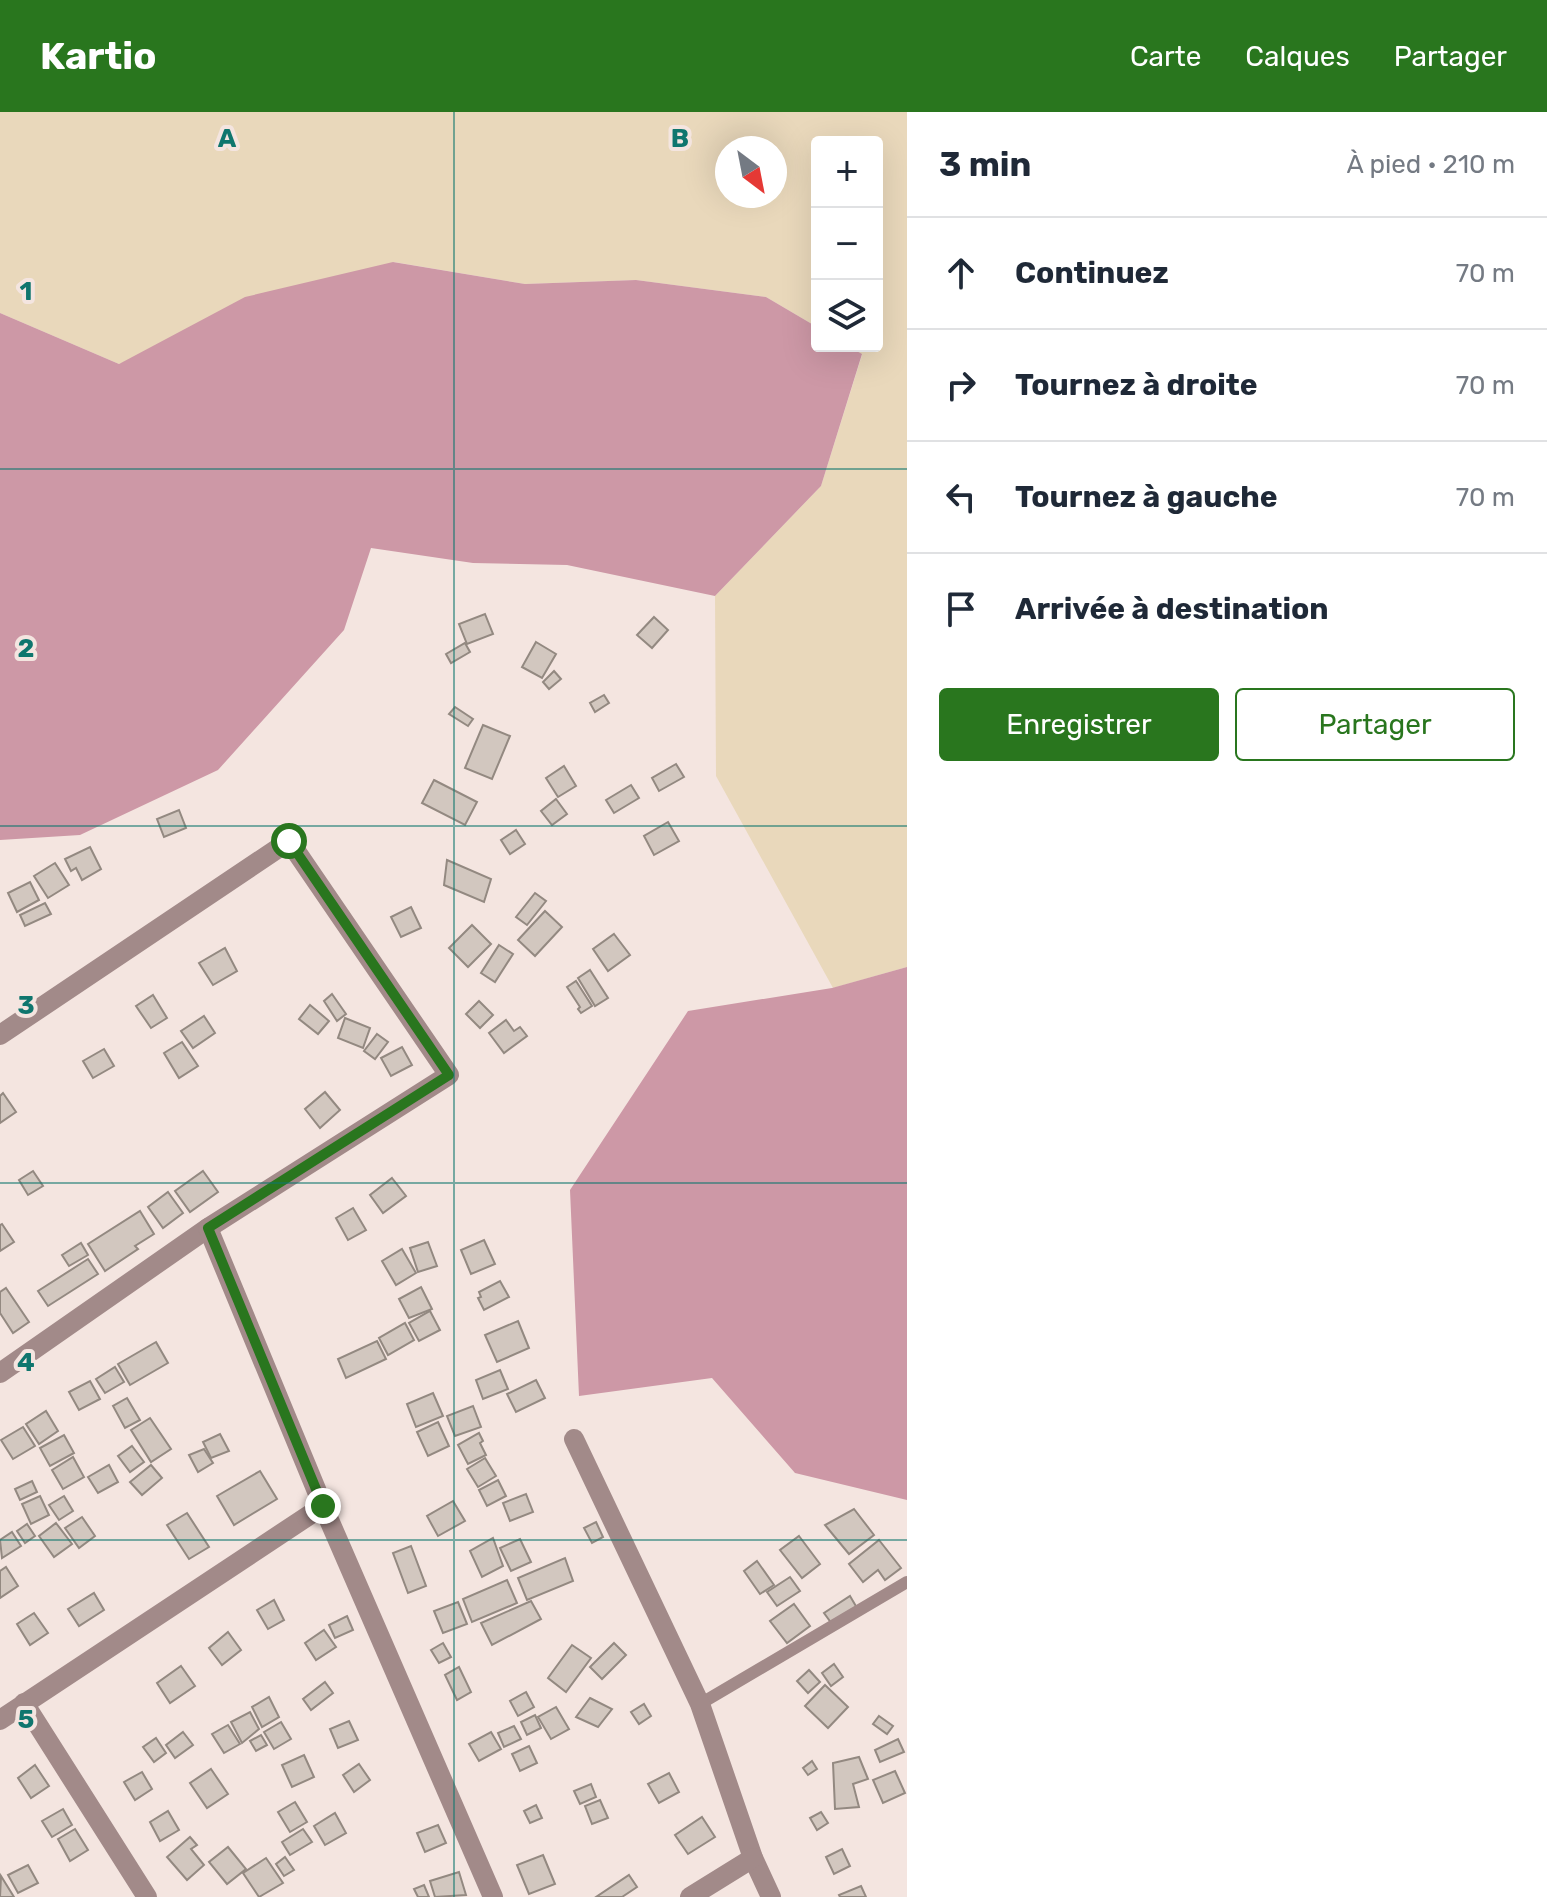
<!DOCTYPE html>
<html lang="fr">
<head>
<meta charset="utf-8">
<style>
  body { margin:0; font-family:Rubik,sans-serif; background:#f2f2f3; color:#1f2937 }
  .controls { position:absolute; right:24px; top:24px; display:grid; overflow:hidden; border-radius:8px; box-shadow:0 8px 32px #0002 }
  .controls button { width:72px; height:72px; display:grid; place-items:center; padding:0; border:0; border-bottom:2px solid #e0e1e3; background:#fff; color:#1f2937; font:40px sans-serif }
  .compass { position:absolute; left:715px; top:24px; width:72px; height:72px; border-radius:50%; background:#fff; box-shadow:0 8px 32px #0002; rotate:148deg }
  .stop { position:absolute; width:24px; height:24px; margin:-18px; border:6px solid #29761e; border-radius:50%; background:#fff }
  .stop.end { background:#29761e; border-color:#fff; box-shadow:0 2px 8px #0008 }
  .list { margin:0; padding:0; list-style:none }
  h2 { display:flex; justify-content:space-between; align-items:center; height:104px; margin:0; padding:0 32px; font-size:34px }
  h2 small { font-size:26px; font-weight:400; color:#747a83 }
  .list li { display:grid; grid-template-columns:52px 1fr auto; gap:24px; align-items:center; box-sizing:border-box; height:112px; padding:0 32px; border-top:2px solid #e0e1e3 }
  .list b { display:block; font-size:30px; white-space:nowrap }
  .list em { font-size:26px; font-style:normal; color:#747a83 }
  .actions { display:flex; gap:16px; padding:24px 32px }
  .actions a { flex:1; padding:18px 0; border:2px solid #29761e; border-radius:8px; text-align:center; font-size:28px; color:#29761e }
  .actions .main { background:#29761e; color:#fff }
  .icon { flex:none; width:44px; height:44px; fill:none; stroke:currentColor; stroke-width:2; stroke-linecap:round; stroke-linejoin:round }
  .map { position:relative; flex:none; width:907px; height:1785px; overflow:hidden }
  header { display:flex; align-items:center; gap:48px; box-sizing:border-box; height:112px; padding:0 40px; background:#29761e; color:#fff }
  header strong { font-size:38px }
  nav { display:flex; gap:44px; margin-inline-start:auto; font-size:28px }
  main { display:flex }
  aside { flex:1; background:#fff }
  .map>svg:first-child { display:block }
</style>
</head>
<body>
<header>
<strong>Kartio</strong>
<nav><a>Carte</a><a>Calques</a><a>Partager</a></nav>
</header>
<main>
<div class="map">
<svg width="907" height="1785" viewBox="0 0 907 1785">
  <rect width="100%" height="100%" fill="#f4e5e0"/>
  <!-- green -->
  <path fill="#e9d8bb" fill-rule="evenodd" d="M 0,0 L 907,0 L 907,855 L 833,876 L 716,664 L 715,484 L 821,374 L 862,243 L 848,234 L 877,234 L 877,30 L 817,30 L 817,215 L 766,185 L 636,168 L 525,172 L 394,150 L 119,252 L 0,201 ZM 727,36 L 775,36 L 775,84 L 727,84 Z"/>
  <!-- water -->
  <g fill="#cd98a6">
    <polygon points="393,150 525,172 636,168 766,185 817,215 817,234 848,234 862,242 821,374 715,484 567,453 473,451 371,436 344,518 218,658 80,723 0,728 0,201 119,252 245,185"/>
    <polygon points="907,855 907,1388 795,1361 712,1266 579,1284 570,1078 688,899 832,876"/>
  </g>
  <!-- building -->
  <g fill="#d2c7bf" stroke="#938981" stroke-width="2">
    <polygon points="485,502 493,522 467,532 459,512"/>
    <polygon points="654,505 668,518 652,536 637,523"/>
    <polygon points="536,530 556,542 542,566 522,555"/>
    <polygon points="465,531 470,540 451,551 446,542"/>
    <polygon points="554,559 561,567 549,577 543,570"/>
    <polygon points="604,583 609,591 595,600 590,591"/>
    <polygon points="455,595 473,607 468,614 449,602"/>
    <polygon points="483,613 510,624 492,667 465,656"/>
    <polygon points="676,652 684,665 659,679 652,666"/>
    <polygon points="564,654 576,674 558,685 546,666"/>
    <polygon points="434,668 477,690 465,713 422,691"/>
    <polygon points="631,673 639,686 614,701 606,688"/>
    <polygon points="556,687 567,702 552,713 541,699"/>
    <polygon points="179,698 186,716 164,725 157,707"/>
    <polygon points="668,710 679,729 654,743 644,724"/>
    <polygon points="516,718 525,732 510,742 501,728"/>
    <polygon points="90,735 101,757 82,768 76,756 71,759 65,747"/>
    <polygon points="447,748 491,767 484,790 444,773"/>
    <polygon points="55,751 69,773 48,786 34,764"/>
    <polygon points="30,770 39,788 17,800 8,781"/>
    <polygon points="535,781 546,789 527,813 516,805"/>
    <polygon points="45,791 51,802 25,814 20,803"/>
    <polygon points="411,795 421,816 401,825 391,805"/>
    <polygon points="545,799 562,815 535,844 518,828"/>
    <polygon points="472,813 491,832 468,855 449,836"/>
    <polygon points="614,822 630,843 608,859 593,837"/>
    <polygon points="499,833 513,842 495,870 481,861"/>
    <polygon points="225,836 237,859 213,873 199,851"/>
    <polygon points="590,858 608,886 595,894 578,866"/>
    <polygon points="576,869 592,894 581,901 578,897 580,895 567,875"/>
    <polygon points="332,882 346,902 337,909 324,889"/>
    <polygon points="153,883 167,906 151,916 136,894"/>
    <polygon points="479,889 493,903 480,916 466,902"/>
    <polygon points="310,893 329,909 318,922 299,907"/>
    <polygon points="204,904 215,921 193,936 181,919"/>
    <polygon points="345,906 370,916 363,936 338,926"/>
    <polygon points="506,908 514,919 520,915 527,924 504,941 489,921"/>
    <polygon points="377,922 388,930 375,947 364,939"/>
    <polygon points="182,930 198,954 179,966 164,941"/>
    <polygon points="402,935 412,953 391,964 381,946"/>
    <polygon points="104,937 114,954 93,966 83,949"/>
    <polygon points="325,980 340,998 320,1016 305,997"/>
    <polygon points="3,981 16,1000 0,1011 0,984"/>
    <polygon points="33,1059 43,1074 28,1083 19,1068"/>
    <polygon points="203,1059 218,1080 190,1100 175,1079"/>
    <polygon points="392,1066 406,1084 383,1101 370,1083"/>
    <polygon points="168,1080 183,1101 163,1116 148,1095"/>
    <polygon points="353,1096 366,1118 348,1128 336,1106"/>
    <polygon points="140,1099 154,1122 135,1134 138,1137 105,1159 88,1132"/>
    <polygon points="2,1112 14,1130 0,1139 0,1113"/>
    <polygon points="484,1128 495,1152 471,1162 461,1138"/>
    <polygon points="428,1130 437,1154 418,1160 410,1136"/>
    <polygon points="81,1131 88,1143 69,1154 62,1143"/>
    <polygon points="402,1137 416,1161 396,1173 382,1149"/>
    <polygon points="88,1147 98,1162 48,1194 38,1179"/>
    <polygon points="500,1169 509,1185 484,1198 478,1186 481,1185 479,1180"/>
    <polygon points="421,1175 432,1197 409,1206 399,1187"/>
    <polygon points="6,1176 29,1210 13,1221 0,1201 0,1180"/>
    <polygon points="430,1199 440,1218 419,1229 409,1211"/>
    <polygon points="518,1209 529,1236 497,1250 485,1223"/>
    <polygon points="405,1211 414,1228 388,1243 379,1226"/>
    <polygon points="377,1229 386,1247 346,1266 338,1247"/>
    <polygon points="156,1230 168,1251 130,1273 118,1252"/>
    <polygon points="115,1255 124,1270 105,1281 96,1267"/>
    <polygon points="500,1258 508,1277 483,1287 476,1268"/>
    <polygon points="536,1268 545,1286 516,1300 507,1282"/>
    <polygon points="90,1269 100,1287 79,1298 69,1280"/>
    <polygon points="433,1281 443,1304 416,1315 407,1292"/>
    <polygon points="127,1286 140,1308 125,1316 113,1294"/>
    <polygon points="473,1294 481,1315 455,1324 447,1304"/>
    <polygon points="46,1299 58,1319 39,1332 26,1312"/>
    <polygon points="150,1306 171,1337 151,1350 131,1318"/>
    <polygon points="438,1310 449,1334 428,1344 417,1320"/>
    <polygon points="23,1315 35,1334 13,1347 1,1328"/>
    <polygon points="479,1321 483,1329 480,1331 486,1343 468,1352 458,1333"/>
    <polygon points="220,1322 229,1339 211,1346 203,1330"/>
    <polygon points="64,1323 74,1341 50,1354 40,1336"/>
    <polygon points="132,1334 144,1350 130,1360 118,1344"/>
    <polygon points="204,1337 213,1351 198,1360 189,1343"/>
    <polygon points="73,1345 84,1365 63,1377 52,1358"/>
    <polygon points="485,1346 496,1364 478,1375 467,1357"/>
    <polygon points="109,1353 118,1370 98,1381 88,1365"/>
    <polygon points="151,1353 162,1366 142,1383 130,1370"/>
    <polygon points="260,1359 277,1387 234,1413 217,1384"/>
    <polygon points="498,1368 506,1384 487,1394 479,1378"/>
    <polygon points="32,1369 37,1380 20,1388 15,1377"/>
    <polygon points="526,1382 533,1400 510,1409 503,1391"/>
    <polygon points="40,1384 49,1403 31,1412 22,1392"/>
    <polygon points="64,1384 73,1399 59,1408 49,1393"/>
    <polygon points="453,1389 465,1409 438,1424 427,1404"/>
    <polygon points="854,1397 874,1423 849,1442 825,1413"/>
    <polygon points="187,1401 209,1435 189,1447 167,1413"/>
    <polygon points="82,1405 95,1424 79,1436 65,1416"/>
    <polygon points="596,1410 603,1425 592,1431 584,1416"/>
    <polygon points="56,1411 72,1432 54,1445 39,1424"/>
    <polygon points="27,1412 35,1424 25,1431 17,1419"/>
    <polygon points="12,1420 21,1434 2,1446 0,1428"/>
    <polygon points="799,1424 820,1452 802,1466 780,1438"/>
    <polygon points="493,1426 503,1454 482,1465 470,1439"/>
    <polygon points="520,1427 531,1450 511,1459 500,1436"/>
    <polygon points="879,1428 901,1456 885,1468 878,1458 863,1470 849,1452"/>
    <polygon points="411,1434 426,1474 408,1481 393,1441"/>
    <polygon points="565,1446 573,1469 527,1488 518,1466"/>
    <polygon points="757,1449 774,1473 760,1482 744,1459"/>
    <polygon points="6,1455 18,1474 0,1486 0,1459"/>
    <polygon points="790,1465 800,1479 777,1494 767,1480"/>
    <polygon points="507,1468 517,1491 472,1510 463,1487"/>
    <polygon points="94,1481 104,1498 79,1514 68,1497"/>
    <polygon points="850,1484 857,1496 832,1512 824,1501"/>
    <polygon points="274,1488 284,1508 268,1517 257,1498"/>
    <polygon points="531,1489 541,1507 492,1533 481,1511"/>
    <polygon points="458,1490 467,1512 443,1521 434,1499"/>
    <polygon points="794,1492 810,1514 787,1531 770,1509"/>
    <polygon points="34,1501 48,1521 30,1533 17,1512"/>
    <polygon points="347,1504 353,1518 335,1526 329,1513"/>
    <polygon points="324,1518 336,1535 316,1548 305,1531"/>
    <polygon points="228,1520 241,1538 222,1553 209,1536"/>
    <polygon points="443,1531 451,1545 439,1551 431,1538"/>
    <polygon points="614,1531 626,1543 602,1567 590,1555"/>
    <polygon points="572,1533 591,1546 566,1580 548,1566"/>
    <polygon points="834,1552 843,1565 831,1574 822,1561"/>
    <polygon points="181,1554 195,1574 170,1591 157,1571"/>
    <polygon points="459,1555 471,1580 457,1588 445,1563"/>
    <polygon points="809,1558 820,1570 808,1581 797,1569"/>
    <polygon points="325,1570 333,1581 311,1598 303,1587"/>
    <polygon points="825,1573 848,1595 828,1616 805,1594"/>
    <polygon points="526,1580 534,1595 518,1604 510,1589"/>
    <polygon points="269,1585 279,1605 262,1615 252,1595"/>
    <polygon points="590,1586 612,1597 598,1615 576,1605"/>
    <polygon points="644,1592 651,1604 639,1612 631,1600"/>
    <polygon points="556,1595 569,1617 551,1627 538,1605"/>
    <polygon points="250,1600 259,1617 242,1631 231,1610"/>
    <polygon points="535,1603 541,1616 527,1623 521,1610"/>
    <polygon points="879,1604 893,1614 887,1622 873,1612"/>
    <polygon points="349,1609 358,1628 338,1636 330,1617"/>
    <polygon points="281,1610 291,1627 274,1637 264,1620"/>
    <polygon points="228,1613 240,1632 224,1641 212,1622"/>
    <polygon points="514,1614 521,1627 504,1635 498,1621"/>
    <polygon points="183,1620 193,1633 175,1646 166,1633"/>
    <polygon points="491,1620 501,1637 479,1649 469,1632"/>
    <polygon points="261,1623 267,1633 256,1639 250,1629"/>
    <polygon points="156,1626 166,1641 154,1650 143,1635"/>
    <polygon points="898,1627 904,1640 880,1650 875,1638"/>
    <polygon points="529,1634 537,1651 520,1659 512,1642"/>
    <polygon points="304,1643 314,1665 292,1675 282,1653"/>
    <polygon points="859,1645 868,1667 853,1672 859,1695 835,1697 833,1651"/>
    <polygon points="812,1649 817,1657 808,1663 803,1656"/>
    <polygon points="359,1652 370,1668 354,1680 343,1663"/>
    <polygon points="35,1653 49,1674 31,1686 18,1666"/>
    <polygon points="211,1657 228,1682 207,1696 190,1671"/>
    <polygon points="895,1659 905,1681 883,1691 873,1668"/>
    <polygon points="142,1660 152,1677 135,1688 124,1670"/>
    <polygon points="669,1661 679,1680 659,1691 648,1672"/>
    <polygon points="591,1672 596,1685 580,1692 574,1679"/>
    <polygon points="600,1688 608,1706 592,1712 585,1694"/>
    <polygon points="295,1690 307,1710 290,1720 278,1700"/>
    <polygon points="536,1693 542,1706 530,1711 524,1699"/>
    <polygon points="63,1697 72,1713 52,1725 42,1709"/>
    <polygon points="168,1699 179,1718 160,1729 150,1710"/>
    <polygon points="821,1700 828,1711 817,1718 810,1706"/>
    <polygon points="335,1701 346,1721 325,1733 314,1714"/>
    <polygon points="702,1705 715,1725 688,1742 675,1723"/>
    <polygon points="438,1713 446,1731 425,1740 417,1721"/>
    <polygon points="75,1717 88,1738 70,1749 58,1727"/>
    <polygon points="303,1717 312,1730 290,1743 282,1730"/>
    <polygon points="190,1725 197,1733 191,1737 204,1753 187,1768 167,1745"/>
    <polygon points="228,1735 246,1757 227,1772 209,1750"/>
    <polygon points="842,1737 850,1754 834,1762 826,1745"/>
    <polygon points="543,1743 555,1772 529,1782 517,1753"/>
    <polygon points="285,1745 294,1758 284,1764 276,1752"/>
    <polygon points="266,1746 283,1771 259,1785 243,1761"/>
    <polygon points="28,1753 38,1771 18,1781 8,1763"/>
    <polygon points="459,1760 466,1783 435,1785 430,1769"/>
    <polygon points="629,1763 637,1775 622,1785 596,1785"/>
    <polygon points="1,1764 14,1785 0,1785"/>
    <polygon points="424,1773 429,1785 418,1785 414,1777"/>
    <polygon points="861,1774 866,1785 840,1785 839,1783"/>
  </g>
  <g fill="none" stroke-linecap="round" stroke-linejoin="round">
    <!-- lane -->
    <polyline stroke="#a28a89" stroke-width="12" points="700,1592 907,1470"/>
    <!-- street -->
    <g stroke="#a28a89" stroke-width="20">
      <polyline points="0,923 289,729 449,963 208,1116 0,1261"/>
      <polyline points="208,1116 323,1394 493,1785"/>
      <polyline points="574,1327 700,1592 753,1746 771,1785"/>
      <polyline points="24,1591 147,1785"/>
      <polyline points="0,1608 323,1394"/>
      <polyline points="690,1785 753,1746"/>
    </g>
  </g>
  <g fill="none" stroke-linecap="round" stroke-linejoin="round">
    <!-- route -->
    <polyline stroke="#29761e" stroke-width="10" points="289,729 449,963 208,1116 323,1394"/>
  </g>
  <!-- grid -->
  <path fill="none" stroke="#0f766e" stroke-width="2" stroke-opacity="0.55" d="M 454,0 L 454,1785M 0,357 L 907,357M 0,714 L 907,714M 0,1071 L 907,1071M 0,1428 L 907,1428"/>
  <g font-size="26" text-anchor="middle" font-weight="bold" fill="#0f766e" stroke="#f4e5e0" stroke-width="8" stroke-linejoin="round" paint-order="stroke">
    <text x="227" y="35">A</text>
    <text x="680" y="35">B</text>
    <text x="26" y="188">1</text>
    <text x="26" y="545">2</text>
    <text x="26" y="902">3</text>
    <text x="26" y="1259">4</text>
    <text x="26" y="1616">5</text>
  </g>
</svg>
<div class="controls">
<button>+</button>
<button>−</button>
<button><svg class="icon" aria-label="layers" viewBox="0 0 24 24"><path d="M12 4l9 5-9 5-9-5zM3 14l9 5 9-5"/></svg></button>
</div>
<svg class="compass" viewBox="-18 -18 36 36"><path d="M0-13l5 13h-10z" fill="#e53935"/><path d="M0 13l5-13h-10z" fill="#747a83"/></svg>
<div class="stop" style="left:289px;top:729px"></div>
<div class="stop end" style="left:323px;top:1394px"></div>
</div>
<aside>
<h2>3 min<small>À pied · 210 m</small></h2>
<ul class="list">
<li><svg class="icon" aria-label="ahead" viewBox="0 0 24 24"><path d="M12 20V5M6 11l6-6 6 6"/></svg><div><b>Continuez</b></div><em>70 m</em></li>
<li><svg class="icon" aria-label="right" viewBox="0 0 24 24"><path d="M7 20v-9h11M14 6l5 5-5 5"/></svg><div><b>Tournez à droite</b></div><em>70 m</em></li>
<li><svg class="icon" aria-label="left" viewBox="0 0 24 24"><path d="M17 20v-9H6M10 6l-5 5 5 5"/></svg><div><b>Tournez à gauche</b></div><em>70 m</em></li>
<li><svg class="icon" aria-label="arrive" viewBox="0 0 24 24"><path d="M6 21V4h12l-3 4 3 4H6"/></svg><div><b>Arrivée à destination</b></div></li>
</ul>
<div class="actions"><a class="main">Enregistrer</a><a>Partager</a></div>
</aside>
</main>
</body>
</html>
